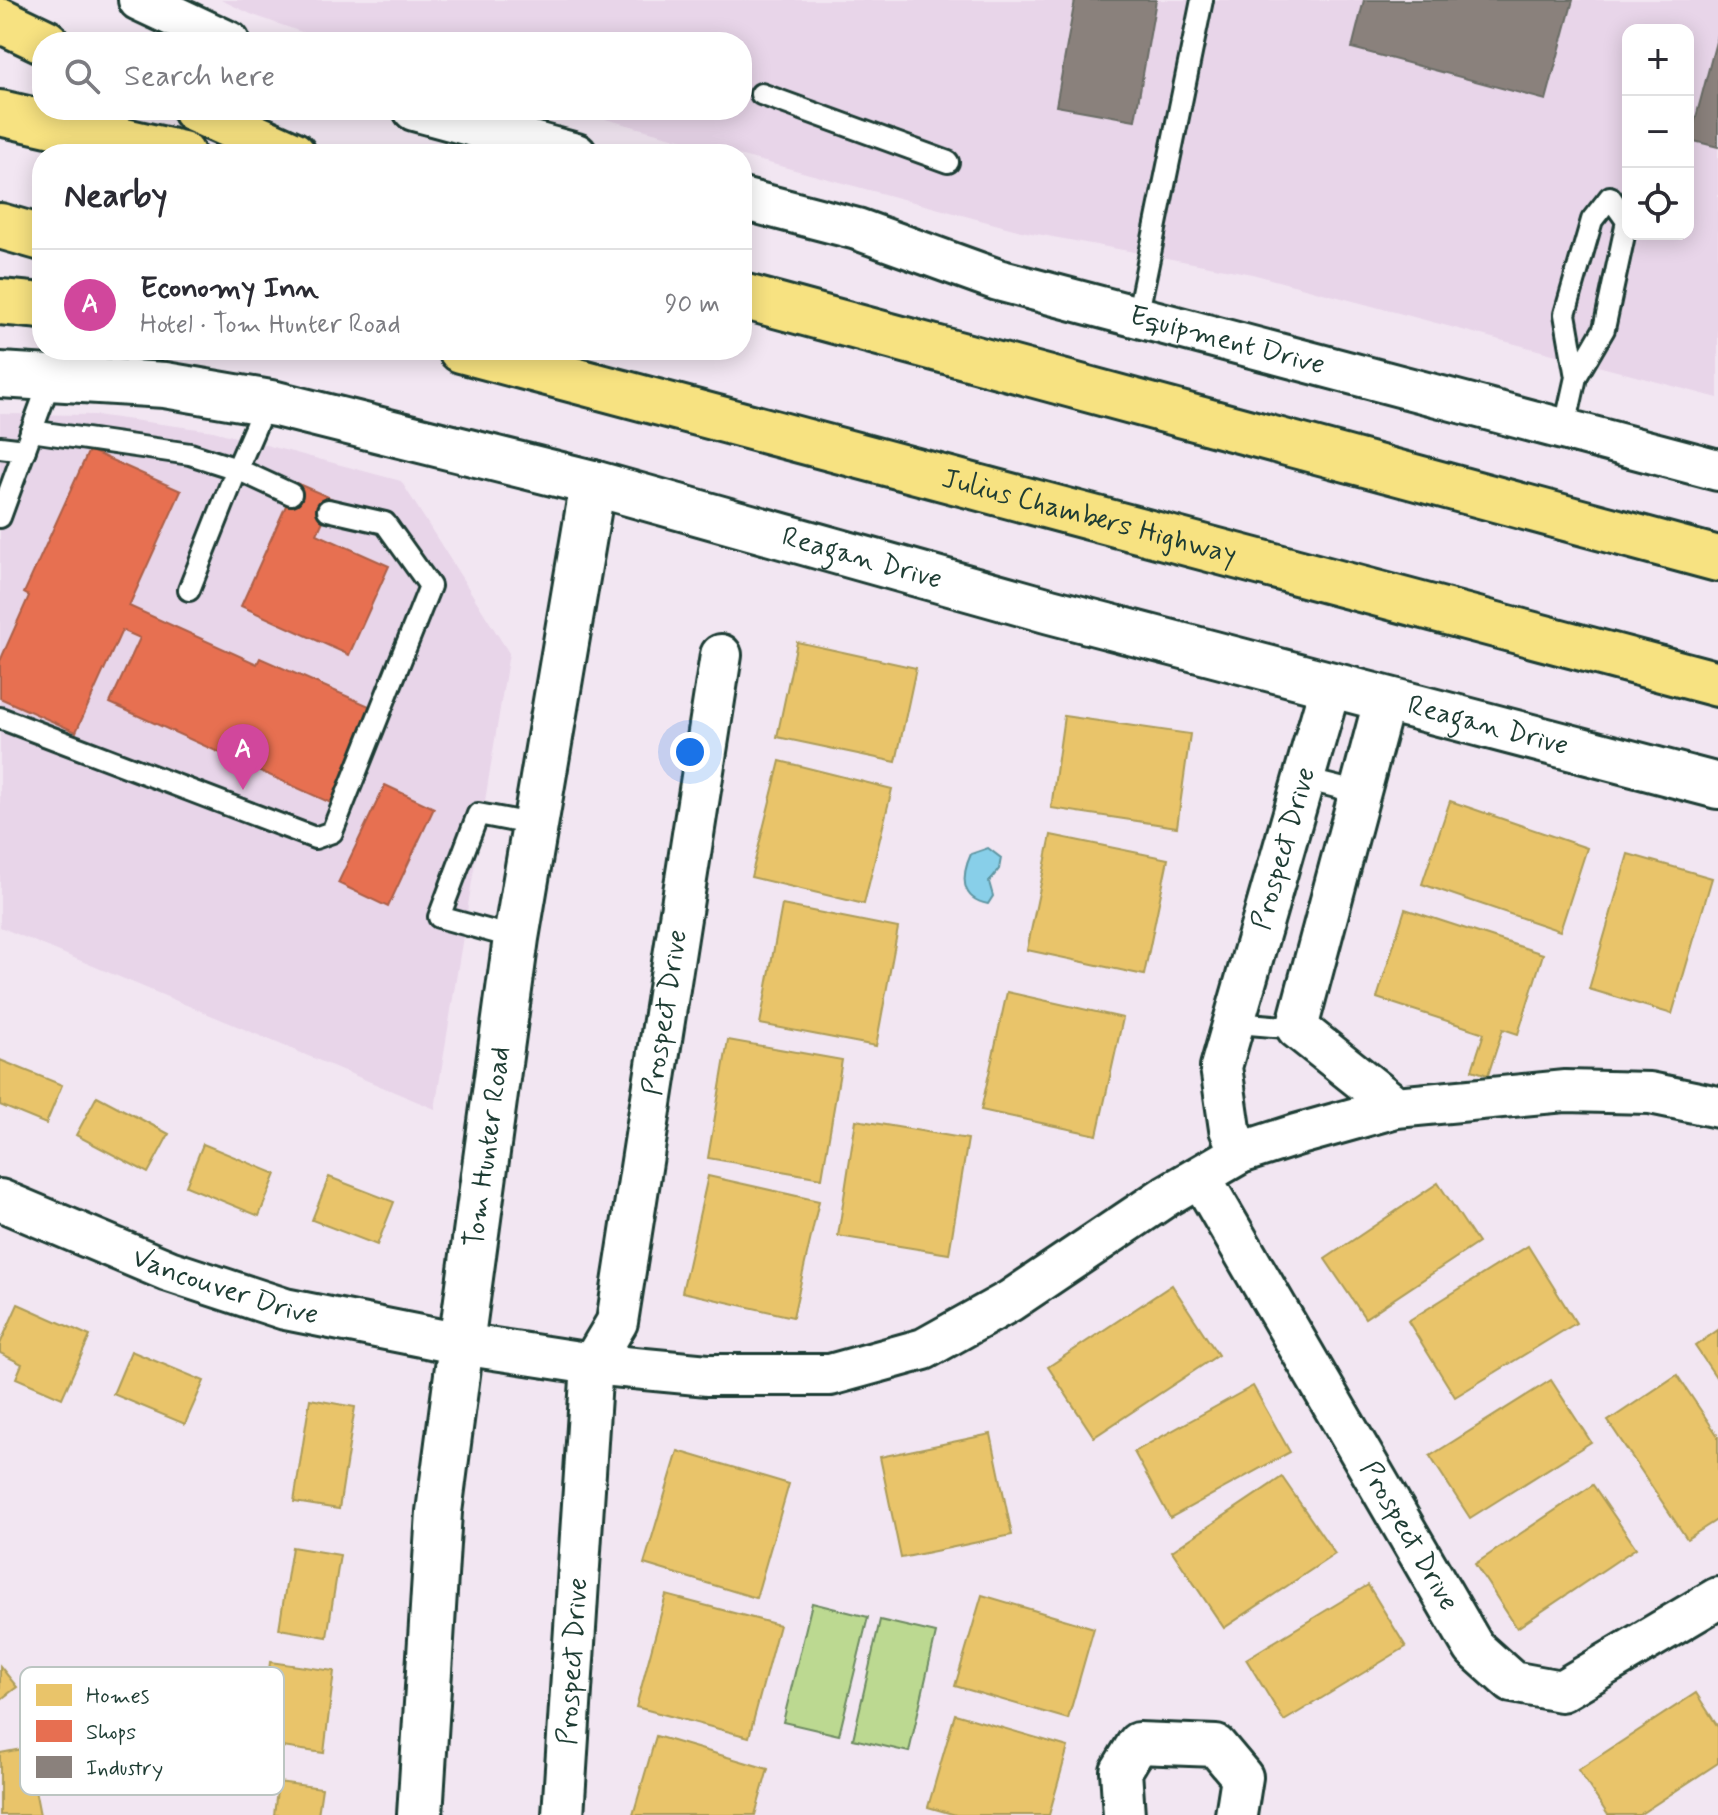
<!DOCTYPE html>
<html lang="en">
<head>
<meta charset="utf-8">
<style>
  body { margin:0; font-family:Mynerve,sans-serif; background:#f2f2f3; color:#2b2b33 }
  .controls { position:absolute; right:24px; top:24px; display:grid; overflow:hidden; border-radius:16px; box-shadow:0 4px 20px #0003 }
  .controls button { width:72px; height:72px; display:grid; place-items:center; padding:0; border:0; border-bottom:2px solid #e1e1e2; background:#fff; color:#2b2b33; font:40px sans-serif }
  .you { position:absolute; left:690px; top:752px; width:28px; height:28px; margin:-20px; border:6px solid #fff; border-radius:50%; background:#1a73e8; box-shadow:0 0 0 12px #1a73e833 }
  .badge { display:grid; place-items:center; width:52px; height:52px; border-radius:50%; background:#1f6fb2; color:#fff; font-size:26px; font-weight:700 }
  .pin { position:absolute; translate:-50% -66px; filter:drop-shadow(0 2px 4px #0008) }
  .pin::after { content:''; position:absolute; top:42px; width:28px; height:24px; background:inherit; clip-path:polygon(0 0,100% 0,50% 100%) }
  .list { margin:0; padding:0; list-style:none }
  h2 { display:flex; justify-content:space-between; align-items:center; height:104px; margin:0; padding:0 32px; font-size:34px }
  h2 small { font-size:26px; font-weight:400; color:#7c7c81 }
  .list li { display:grid; grid-template-columns:52px 1fr auto; gap:24px; align-items:center; box-sizing:border-box; height:112px; padding:0 32px; border-top:2px solid #e1e1e2 }
  .list b { display:block; font-size:30px; white-space:nowrap }
  .list p { margin:0; font-size:26px; white-space:nowrap; color:#7c7c81 }
  .list em { font-size:26px; font-style:normal; color:#7c7c81 }
  .icon { flex:none; width:44px; height:44px; fill:none; stroke:currentColor; stroke-width:2; stroke-linecap:round; stroke-linejoin:round }
  .map { position:relative; flex:none; width:1718px; height:1815px; overflow:hidden }
  .search { position:absolute; background:#fff; box-shadow:0 4px 20px #0003; left:32px; top:32px; width:720px; height:88px; display:flex; align-items:center; gap:20px; box-sizing:border-box; padding:0 28px; border-radius:32px; color:#7c7c81; font-size:30px }
  .panel { position:absolute; background:#fff; box-shadow:0 4px 20px #0003; left:32px; top:144px; width:720px; height:216px; border-radius:32px }
  .map>svg:first-child { display:block }
</style>
</head>
<body>
<div class="map">
<svg width="1718" height="1815" viewBox="0 0 1718 1815">
  <rect width="100%" height="100%" fill="#f2e6f2"/>
  <filter id="ink" filterUnits="userSpaceOnUse"><feTurbulence type="fractalNoise" baseFrequency=".0125" numOctaves="2"/><feDisplacementMap in="SourceGraphic" scale="16" xChannelSelector="R" yChannelSelector="G"/><feConvolveMatrix kernelMatrix="1 2 1 2 8 2 1 2 1" color-interpolation-filters="sRGB"/></filter>
  <g filter="url(#ink)">
    <!-- built -->
    <g fill="#e8d5e9" fill-rule="evenodd">
      <path d="M 221,0 L 1718,0 L 1718,398 L 1252,274 L 1021,231 L 572,110 L 742,110 L 742,42 L 330,42 L 253,15 ZM 1628,30 L 1688,30 L 1688,234 L 1628,234 Z"/>
      <polygon points="0,414 95,415 213,431 401,481 509,653 435,1109 0,927"/>
    </g>
    <!-- green -->
    <g fill="#bcd991" stroke="#6e8b62" stroke-width="2">
      <polygon points="812,1603 868,1617 839,1735 783,1722"/>
      <polygon points="880,1620 936,1633 909,1752 853,1739"/>
    </g>
    <!-- water -->
    <path fill="#88cfe9" stroke="#5e95a1" stroke-width="2" d="M 988,848 L 1001,858 L 999,869 L 989,882 L 993,896 L 988,904 C 960,899 961,876 971,854 Z"/>
    <!-- homes -->
    <g fill="#e9c46a" stroke="#ac9c5a" stroke-width="2">
      <polygon points="797,642 916,668 896,762 777,737"/>
      <polygon points="1064,716 1190,734 1177,827 1051,808"/>
      <polygon points="780,761 892,789 864,904 751,877"/>
      <polygon points="1450,801 1587,848 1560,931 1422,884"/>
      <polygon points="1051,835 1168,859 1144,975 1027,950"/>
      <polygon points="1628,854 1712,878 1672,1014 1589,989"/>
      <polygon points="782,905 898,928 876,1046 760,1024"/>
      <polygon points="1405,909 1543,954 1518,1034 1503,1029 1488,1075 1472,1070 1484,1033 1377,998"/>
      <polygon points="1007,992 1123,1018 1097,1135 981,1110"/>
      <polygon points="728,1040 842,1060 822,1178 708,1158"/>
      <polygon points="0,1060 62,1085 46,1124 0,1105"/>
      <polygon points="97,1096 169,1134 148,1173 76,1135"/>
      <polygon points="856,1120 968,1139 949,1254 838,1236"/>
      <polygon points="203,1144 276,1174 259,1216 186,1186"/>
      <polygon points="708,1176 819,1201 793,1317 682,1292"/>
      <polygon points="329,1177 394,1202 377,1245 312,1220"/>
      <polygon points="1438,1183 1478,1243 1365,1318 1325,1259"/>
      <polygon points="1528,1246 1576,1323 1455,1397 1408,1321"/>
      <polygon points="1172,1285 1218,1355 1094,1437 1048,1367"/>
      <polygon points="18,1304 90,1336 62,1398 16,1378 22,1364 0,1353 0,1344"/>
      <polygon points="1718,1330 1718,1380 1695,1346"/>
      <polygon points="131,1351 204,1381 185,1424 113,1394"/>
      <polygon points="1677,1375 1718,1436 1718,1519 1687,1539 1608,1421"/>
      <polygon points="1551,1380 1591,1442 1470,1518 1430,1456"/>
      <polygon points="1253,1386 1290,1452 1170,1518 1134,1452"/>
      <polygon points="310,1399 355,1407 339,1509 294,1502"/>
      <polygon points="991,1434 1012,1535 901,1558 880,1457"/>
      <polygon points="678,1451 789,1484 756,1598 644,1564"/>
      <polygon points="1282,1477 1335,1554 1224,1628 1172,1551"/>
      <polygon points="1593,1485 1636,1548 1517,1628 1475,1564"/>
      <polygon points="292,1547 340,1555 327,1637 279,1629"/>
      <polygon points="1368,1585 1406,1647 1284,1721 1246,1659"/>
      <polygon points="666,1595 779,1625 749,1737 636,1707"/>
      <polygon points="982,1595 1094,1628 1068,1719 955,1686"/>
      <polygon points="270,1662 334,1671 324,1753 275,1746 280,1707 265,1706"/>
      <polygon points="0,1666 17,1687 0,1700"/>
      <polygon points="1696,1693 1718,1727 1718,1763 1639,1815 1608,1815 1578,1770"/>
      <polygon points="955,1714 1068,1747 1049,1815 956,1815 928,1807"/>
      <polygon points="656,1736 768,1769 755,1815 633,1815"/>
      <polygon points="27,1748 40,1815 0,1815 0,1753"/>
      <polygon points="278,1782 322,1788 318,1815 274,1815"/>
    </g>
    <!-- shops -->
    <g fill="#e76f51" stroke="#ab6048" stroke-width="2">
      <polygon points="89,450 181,491 129,606 257,664 260,658 376,709 333,804 110,703 140,638 122,630 76,732 0,698 0,661 29,596 24,593"/>
      <polygon points="296,483 333,499 317,534 389,566 349,655 241,606"/>
      <polygon points="385,785 434,808 388,907 338,883"/>
    </g>
    <!-- industry -->
    <g fill="#8a817c" stroke="#6a6d66" stroke-width="2">
      <polygon points="1075,0 1156,0 1135,120 1056,106"/>
      <polygon points="1364,0 1573,0 1546,100 1352,48"/>
      <polygon points="1718,34 1718,147 1690,140"/>
    </g>
    <g fill="none" stroke-linecap="round" stroke-linejoin="round">
      <!-- service casing -->
      <g stroke="#1f3d34" stroke-width="26">
        <g id="service">
          <polyline points="761,94 948,162"/>
          <polyline points="1137,317 1202,0"/>
          <polyline points="266,402 237,469 291,494"/>
          <polyline points="31,431 190,454 237,469 189,590"/>
          <polyline points="1564,431 1576,377 1604,329 1627,221 1610,197 1592,220 1565,314 1576,377"/>
          <polyline points="0,447 25,450"/>
          <polyline points="0,517 52,375"/>
          <polyline points="0,718 315,838 332,832 430,586 385,523 328,510"/>
          <polyline points="1304,779 1360,793"/>
          <polyline points="516,938 439,917 478,814 536,825"/>
          <polyline points="1237,1023 1297,1028"/>
        </g>
      </g>
      <!-- minor casing -->
      <g stroke="#1f3d34" stroke-width="46">
        <g id="minor">
          <polyline points="139,0 229,42"/>
          <polyline points="414,110 576,154"/>
          <path id="s1" d="M 742,199 L 857,229 L 998,280 L 1718,470"/>
          <polyline points="1385,698 1297,1028 1396,1107"/>
          <path id="s2" d="M 1240,1153 L 1230,1129 L 1221,1067 L 1331,684"/>
          <path id="s3" d="M 1201,1178 L 1474,1648 L 1512,1682 L 1561,1691 L 1718,1598"/>
          <path id="s4" d="M 0,1200 L 169,1271 L 285,1309 L 461,1344 L 592,1364 L 708,1375 L 830,1375 L 924,1349 L 1010,1301 L 1166,1196 L 1240,1153 L 1296,1135 L 1396,1107 L 1565,1091 L 1650,1093 L 1718,1107"/>
          <path id="s5" d="M 563,1815 L 592,1364 L 617,1322 L 721,655"/>
          <polyline points="1124,1815 1121,1771 1138,1743 1216,1746 1242,1777 1236,1815"/>
        </g>
      </g>
      <!-- tertiary casing -->
      <g stroke="#1f3d34" stroke-width="50">
        <g id="tertiary">
          <path id="s6" d="M 0,375 L 165,385 L 276,404 L 593,483 L 1050,611 L 1718,786"/>
          <path id="s7" d="M 420,1815 L 439,1512 L 461,1344 L 516,938 L 593,483"/>
        </g>
      </g>
      <!-- motorway casing -->
      <g stroke="#1f3d34" stroke-width="50">
        <g id="motorway">
          <polyline points="0,20 46,42"/>
          <polyline points="195,110 293,154"/>
          <polyline points="0,113 182,154"/>
          <polyline points="0,226 42,238"/>
          <polyline points="742,296 1718,559"/>
          <polyline points="0,302 42,306"/>
          <path id="s8" d="M 461,350 L 1718,684"/>
        </g>
      </g>
      <!-- service -->
      <use href="#service" stroke="#fff" stroke-width="20"/>
      <!-- minor -->
      <use href="#minor" stroke="#fff" stroke-width="40"/>
      <!-- tertiary -->
      <use href="#tertiary" stroke="#fff" stroke-width="44"/>
      <!-- motorway -->
      <use href="#motorway" stroke="#f7e281" stroke-width="44"/>
    </g>
  </g>
  <g text-anchor="middle" dominant-baseline="central" stroke-width="8" stroke-linejoin="round" paint-order="stroke">
    <!-- street labels -->
    <g font-size="28" fill="#1f3d34" stroke="#fff">
      <text stroke="none"><textPath href="#s1" startOffset="506">Equipment Drive</textPath></text>
      <text stroke="none"><textPath href="#s8" startOffset="650">Julius Chambers Highway</textPath></text>
      <text stroke="none"><textPath href="#s6" startOffset="884">Reagan Drive</textPath></text>
      <text stroke="none"><textPath href="#s6" startOffset="1532">Reagan Drive</textPath></text>
      <text stroke="none"><textPath href="#s2" startOffset="316">Prospect Drive</textPath></text>
      <text stroke="none"><textPath href="#s5" startOffset="814">Prospect Drive</textPath></text>
      <text stroke="none"><textPath href="#s7" startOffset="672">Tom Hunter Road</textPath></text>
      <text stroke="none"><textPath href="#s4" startOffset="242">Vancouver Drive</textPath></text>
      <text stroke="none"><textPath href="#s3" startOffset="414">Prospect Drive</textPath></text>
      <text stroke="none"><textPath href="#s5" startOffset="154">Prospect Drive</textPath></text>
    </g>
  </g>
  <!-- legend -->
  <rect x="20" y="1667" width="264" height="128" rx="12" fill="#fff" stroke="#bcc5c2" stroke-width="2"/>
  <rect x="36" y="1684" width="36" height="22" fill="#e9c46a"/>
  <rect x="36" y="1720" width="36" height="22" fill="#e76f51"/>
  <rect x="36" y="1756" width="36" height="22" fill="#8a817c"/>
  <g font-size="22" fill="#1f3d34">
    <text x="86" y="1703">Homes</text>
    <text x="86" y="1739">Shops</text>
    <text x="86" y="1775">Industry</text>
  </g>
</svg>
<div class="controls">
<button>+</button>
<button>−</button>
<button><svg class="icon" aria-label="locate" viewBox="0 0 24 24"><circle cx="12" cy="12" r="6"/><path d="M12 2v4M12 18v4M2 12h4M18 12h4"/></svg></button>
</div>
<div class="you"></div>
<div class="pin badge" style="left:243px;top:790px;background:#d1479c">A</div>
<div class="search"><svg class="icon" aria-label="search" viewBox="0 0 24 24"><circle cx="10" cy="10" r="6"/><path d="M15 15l6 6"/></svg>Search here</div>
<section class="panel">
<h2>Nearby<small></small></h2>
<ul class="list">
<li><span class="badge" style="background:#d1479c">A</span><div><b>Economy Inn</b><p>Hotel · Tom Hunter Road</p></div><em>90 m</em></li>
</ul>
</section>
</div>
</body>
</html>
